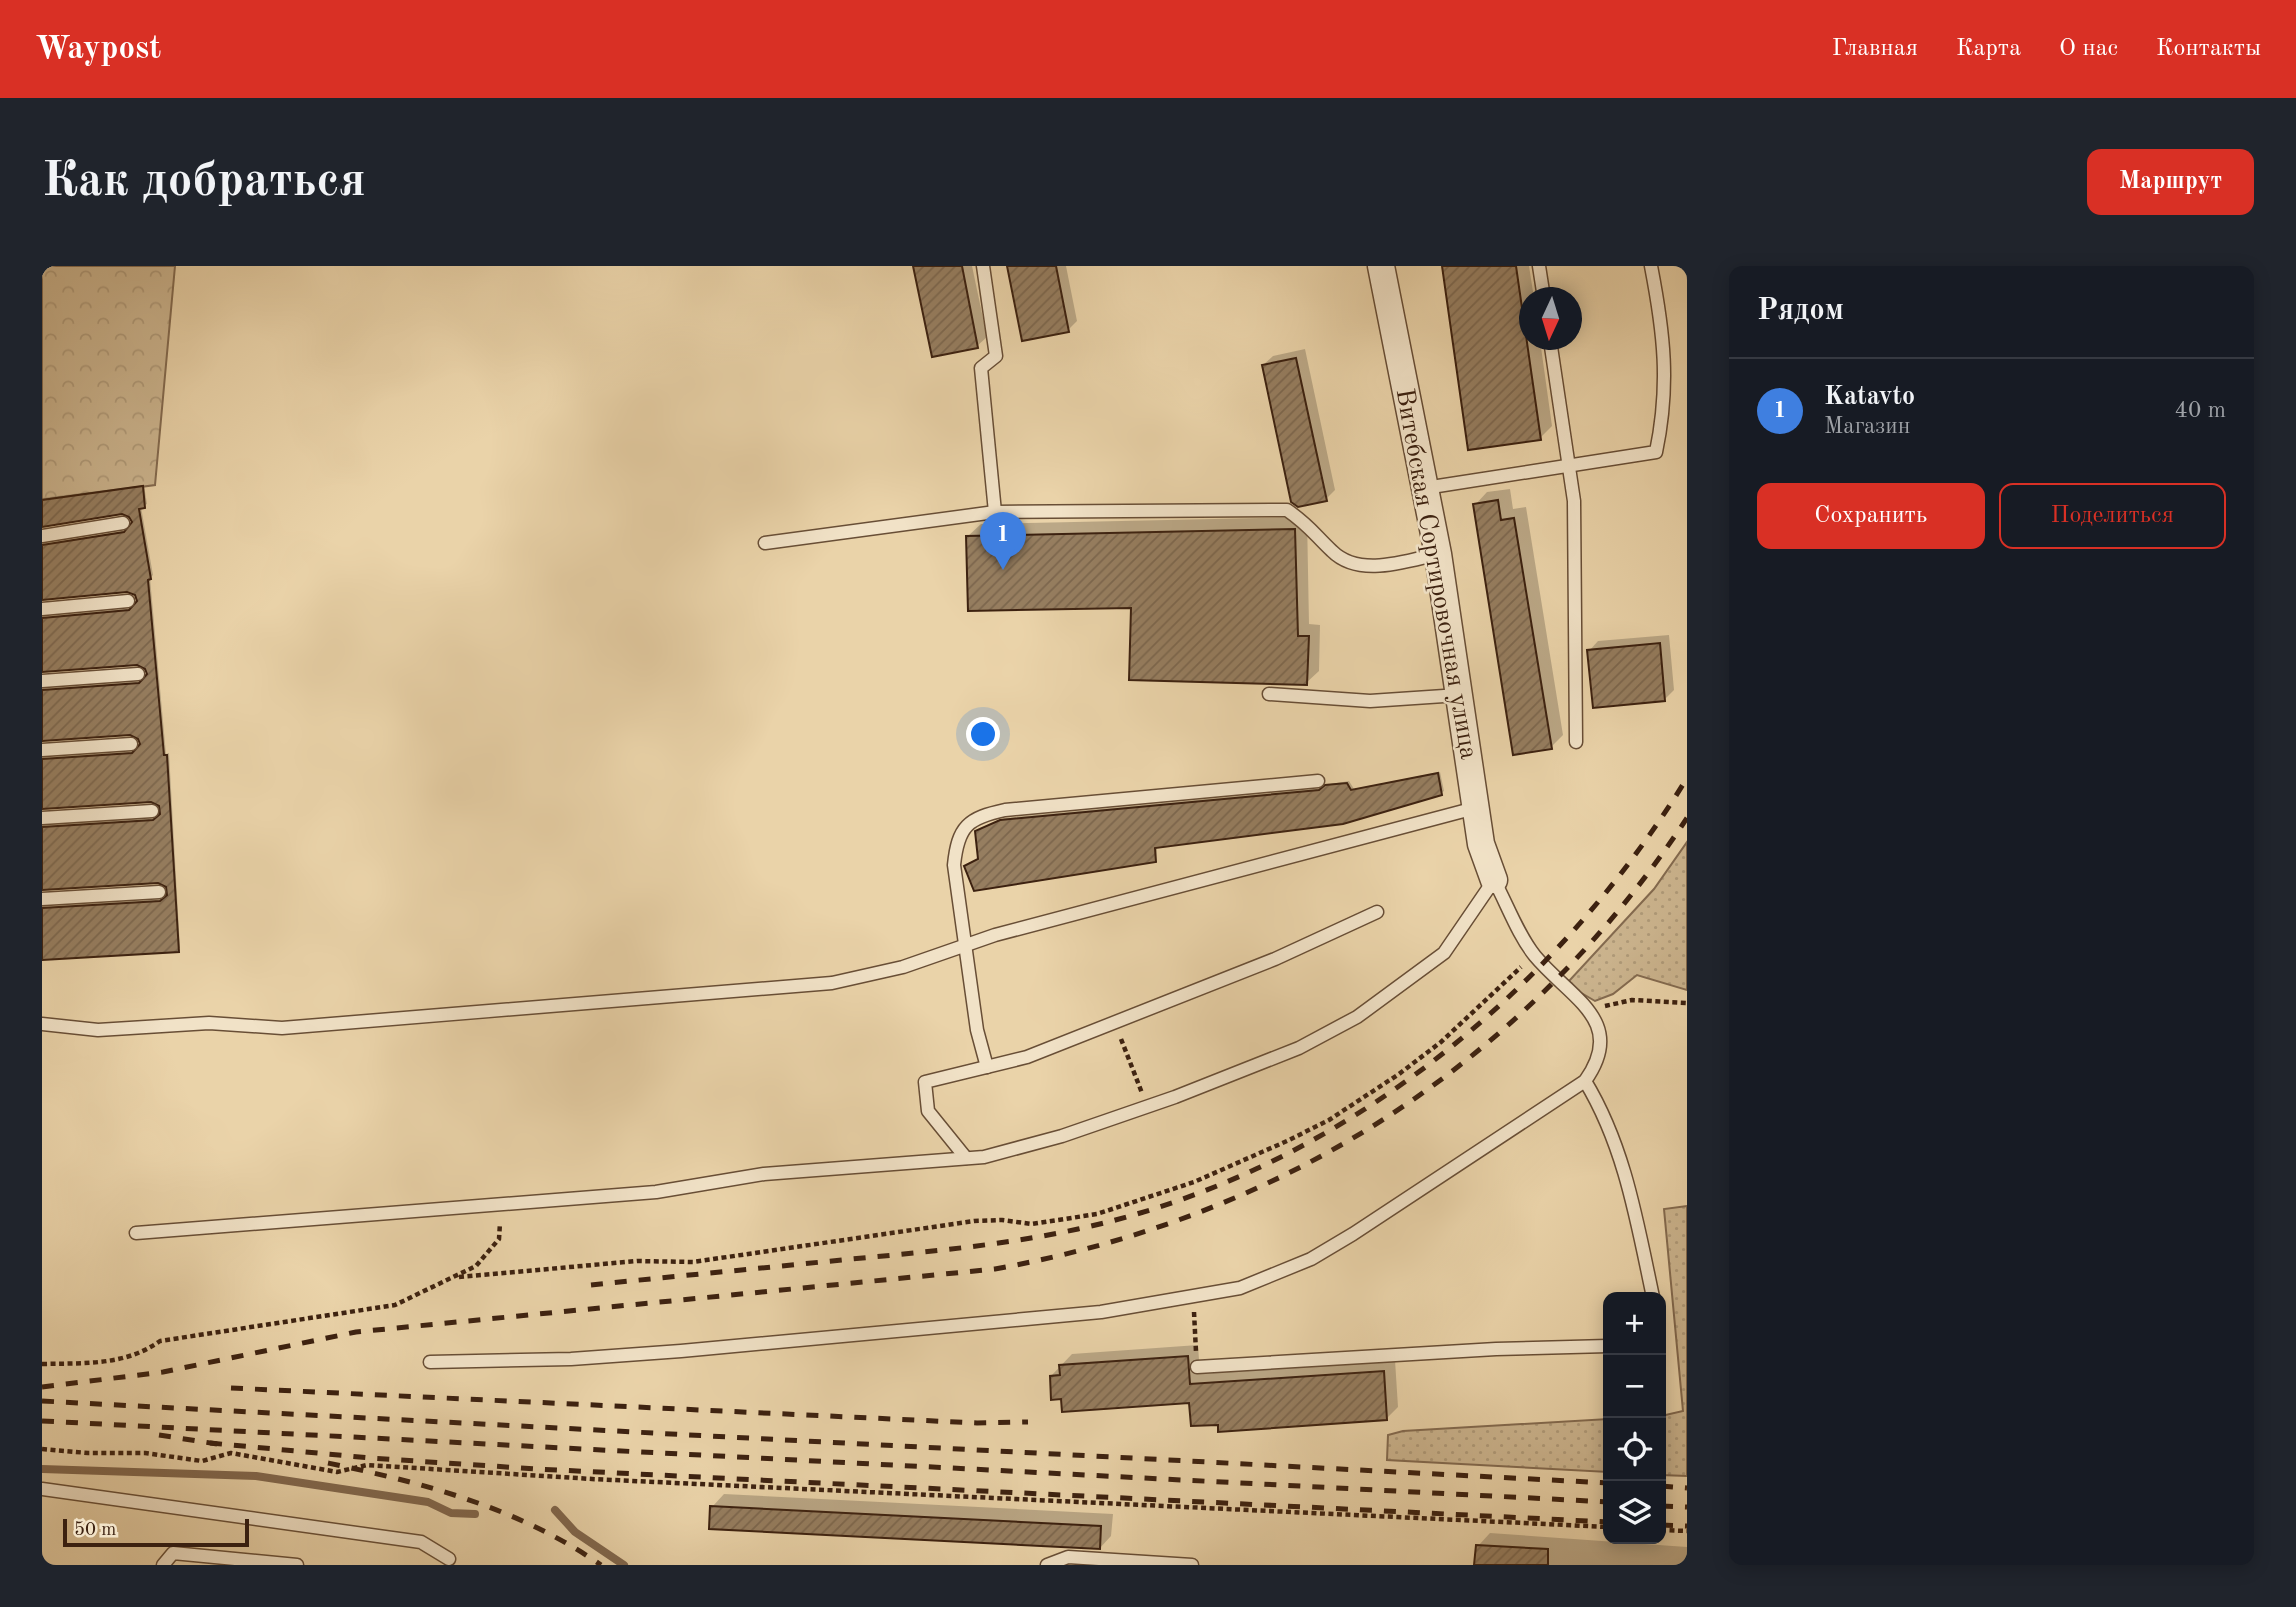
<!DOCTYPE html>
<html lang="ru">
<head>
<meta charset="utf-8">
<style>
  body { margin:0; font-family:"Old Standard TT",serif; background:#20242c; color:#f1f3f6 }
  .controls { position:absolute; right:21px; bottom:21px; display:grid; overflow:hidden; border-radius:14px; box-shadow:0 4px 18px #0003 }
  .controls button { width:63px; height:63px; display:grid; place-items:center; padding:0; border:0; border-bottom:2px solid #363941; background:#171b24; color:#f1f3f6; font:35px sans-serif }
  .compass { position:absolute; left:1477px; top:21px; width:63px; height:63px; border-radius:50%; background:#171b24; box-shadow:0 4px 18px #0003; rotate:184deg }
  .scale { position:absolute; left:21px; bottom:18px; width:186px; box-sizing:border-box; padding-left:7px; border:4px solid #3c2110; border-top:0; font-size:19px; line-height:24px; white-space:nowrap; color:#3c2110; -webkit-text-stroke:5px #f1e2c7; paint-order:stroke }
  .you { position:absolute; left:942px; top:469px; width:24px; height:24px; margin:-18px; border:5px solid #fff; border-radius:50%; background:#1a73e8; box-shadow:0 0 0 10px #1a73e833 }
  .badge { display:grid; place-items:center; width:46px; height:46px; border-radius:50%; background:#d93025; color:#fff; font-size:23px; font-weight:700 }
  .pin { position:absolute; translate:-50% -58px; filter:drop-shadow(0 2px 4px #0008) }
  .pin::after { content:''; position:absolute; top:37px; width:24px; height:21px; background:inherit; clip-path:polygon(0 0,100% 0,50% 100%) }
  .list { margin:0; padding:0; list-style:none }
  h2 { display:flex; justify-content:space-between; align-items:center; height:91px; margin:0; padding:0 28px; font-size:30px }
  h2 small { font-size:23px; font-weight:400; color:#9ea1a6 }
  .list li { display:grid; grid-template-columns:46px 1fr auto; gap:21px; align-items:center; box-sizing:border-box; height:105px; padding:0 28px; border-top:2px solid #363941 }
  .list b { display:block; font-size:26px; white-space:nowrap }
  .list p { margin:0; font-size:23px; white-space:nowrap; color:#9ea1a6 }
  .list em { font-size:23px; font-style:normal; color:#9ea1a6 }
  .actions { display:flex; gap:14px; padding:21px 28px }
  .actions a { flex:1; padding:16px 0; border:2px solid #d93025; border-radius:14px; text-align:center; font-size:24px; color:#d93025 }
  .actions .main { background:#d93025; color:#fff }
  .icon { flex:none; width:38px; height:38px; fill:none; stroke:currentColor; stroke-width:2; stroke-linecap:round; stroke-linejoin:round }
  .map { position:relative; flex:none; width:1645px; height:1299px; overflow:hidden; border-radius:14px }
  header { display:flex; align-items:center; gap:42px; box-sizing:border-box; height:98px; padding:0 35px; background:#d93025; color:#fff }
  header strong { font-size:33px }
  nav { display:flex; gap:38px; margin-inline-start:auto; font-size:24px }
  .intro { display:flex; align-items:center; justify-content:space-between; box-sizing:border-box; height:168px; padding:0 42px }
  h1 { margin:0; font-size:49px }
  .button { padding:18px 32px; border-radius:14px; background:#d93025; color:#fff; font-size:24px; font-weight:700 }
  main { display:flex; gap:42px; padding:0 42px }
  aside { flex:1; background:#171b24; border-radius:14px; box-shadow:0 4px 18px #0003 }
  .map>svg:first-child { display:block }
</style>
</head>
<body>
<header>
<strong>Waypost</strong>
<nav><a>Главная</a><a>Карта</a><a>О нас</a><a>Контакты</a></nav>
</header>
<div class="intro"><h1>Как добраться</h1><a class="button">Маршрут</a></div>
<main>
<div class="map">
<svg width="1645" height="1299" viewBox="0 0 1645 1299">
  <defs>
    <pattern id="grass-dots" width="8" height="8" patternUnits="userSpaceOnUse" patternTransform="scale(1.75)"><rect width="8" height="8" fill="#ccb58f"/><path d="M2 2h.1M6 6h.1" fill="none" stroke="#b09b7a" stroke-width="1.8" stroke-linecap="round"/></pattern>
    <pattern id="forest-crowns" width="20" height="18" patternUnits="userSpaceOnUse" patternTransform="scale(1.75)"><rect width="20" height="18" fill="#ccb58f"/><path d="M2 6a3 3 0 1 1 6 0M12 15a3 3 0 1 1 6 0" fill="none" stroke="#b09b7a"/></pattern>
    <pattern id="building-hatch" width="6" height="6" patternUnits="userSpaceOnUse" patternTransform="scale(1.75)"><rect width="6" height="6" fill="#967e60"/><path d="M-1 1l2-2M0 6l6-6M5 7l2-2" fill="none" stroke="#7c674e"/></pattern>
  </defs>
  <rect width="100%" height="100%" fill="#ead3a9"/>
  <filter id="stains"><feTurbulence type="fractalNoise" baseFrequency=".00286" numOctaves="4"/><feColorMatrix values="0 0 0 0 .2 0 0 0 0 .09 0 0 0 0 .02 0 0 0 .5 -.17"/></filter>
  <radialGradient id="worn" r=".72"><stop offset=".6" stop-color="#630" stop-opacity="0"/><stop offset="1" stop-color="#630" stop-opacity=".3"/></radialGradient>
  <!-- grass -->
  <g fill="url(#grass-dots)" stroke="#846b50" stroke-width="2">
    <polygon points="1645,576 1645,724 1595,709 1571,728 1553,735 1536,725 1527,715 1612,623"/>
    <polygon points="1645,940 1645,1210 1619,1209 1619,1150 1641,1145 1622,943"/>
    <polygon points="1566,1153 1566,1206 1345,1194 1346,1169 1361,1165"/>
  </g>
  <!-- forest -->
  <polygon fill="url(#forest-crowns)" stroke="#846b50" stroke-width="2" points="0,0 133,0 113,219 0,234"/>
  <!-- shadow -->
  <g fill="#0003">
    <polygon points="873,0 930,0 945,71 935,80"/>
    <polygon points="967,0 1024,0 1035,55 1026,64"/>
    <polygon points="1402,0 1487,0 1492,32 1488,32 1488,74 1498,74 1510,160 1498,172"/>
    <polygon points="1263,83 1293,224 1284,233 1221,99 1231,90"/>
    <polygon points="102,219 105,238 99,241 111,309 108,312 124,488 127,487 138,682 0,692 0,637 3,640 122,633 128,627 125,619 117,615 0,623 0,557 115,552 121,546 118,538 110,535 0,541 0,488 4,491 94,485 100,479 97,471 89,467 0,473 0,419 4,422 101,415 107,408 104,401 96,397 0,405 0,347 4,350 91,342 97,335 94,328 85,325 0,332 0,274 4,277 86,264 92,257 89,250 80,247 0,259 0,232"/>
    <polygon points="1468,223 1471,243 1484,241 1521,469 1509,481 1433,239 1445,226"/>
    <polygon points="1265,251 1267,358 1278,359 1277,405 1264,417 926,270 939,258"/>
    <polygon points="1627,369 1632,424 1623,433 1547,385 1556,375"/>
    <polygon points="1398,506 1402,525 1399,527 1115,580 1114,595 938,592 934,566 962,552 1281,522 1288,518 1307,515 1312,523"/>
    <polygon points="1156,1079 1158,1108 1353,1094 1356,1141 1345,1152 1177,1157 1149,1135 1021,1131 1009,1110 1030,1088"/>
    <polygon points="682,1228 1071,1248 1069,1270 1057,1283 670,1241"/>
    <polygon points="1448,1267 1645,1281 1645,1299 1434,1299 1436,1280"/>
  </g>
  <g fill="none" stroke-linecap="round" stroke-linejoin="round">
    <!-- stream -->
    <g stroke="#81674d" stroke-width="8">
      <polyline points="0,1203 214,1210 386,1236 409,1247 433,1248"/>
      <polyline points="513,1244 533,1266 582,1299"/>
    </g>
  </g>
  <!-- building -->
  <g fill="url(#building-hatch)" stroke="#3c2110" stroke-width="2">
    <polygon points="871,0 920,0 936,82 890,91"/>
    <polygon points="965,0 1014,0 1027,66 980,75"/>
    <polygon points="1400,0 1474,0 1499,174 1426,184"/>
    <polygon points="1254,92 1285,235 1256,241 1249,236 1220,99"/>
    <polygon points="101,220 103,242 97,243 109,313 106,314 122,489 125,489 137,686 0,694 0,642 118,635 125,629 124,621 116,617 0,624 0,561 111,554 118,548 117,540 109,536 0,543 0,493 90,487 98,478 96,473 88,469 0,475 0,424 97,417 105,408 103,403 95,399 0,406 0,352 87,344 95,335 93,329 85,326 0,334 0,279 82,266 90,256 87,251 80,248 0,261 0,234"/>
    <polygon points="1456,234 1459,254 1472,252 1510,483 1471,489 1431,238"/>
    <polygon points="1253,263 1256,370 1267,370 1265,419 1087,414 1089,342 926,345 924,270"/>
    <polygon points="1618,377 1623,435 1551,442 1545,384"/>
    <polygon points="1396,507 1400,529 1301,558 1113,582 1114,596 932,625 922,600 936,593 933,565 958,554 1277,524 1283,519 1305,517 1309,524"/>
    <polygon points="1146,1090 1148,1118 1342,1105 1345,1154 1176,1166 1176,1159 1149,1160 1147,1137 1020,1146 1019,1133 1009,1134 1008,1110 1018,1109 1017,1099"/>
    <polygon points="668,1240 1059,1260 1058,1283 667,1263"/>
    <polygon points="1434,1279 1506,1283 1506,1299 1432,1299"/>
  </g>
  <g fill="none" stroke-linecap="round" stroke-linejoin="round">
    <!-- lane casing -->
    <g stroke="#684e36" stroke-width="15">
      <g id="lane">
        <polyline points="941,0 954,90 939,102 953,246"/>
        <polyline points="1497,0 1502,32"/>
        <polyline points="1508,74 1532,235 1534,476"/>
        <path d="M 1383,222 L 1614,186 C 1628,119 1622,67 1609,0"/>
        <polyline points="0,270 81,257"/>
        <path d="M 723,277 L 953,246 L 1245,244 C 1267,259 1272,268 1290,285 C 1317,312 1364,295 1396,288"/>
        <polyline points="0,343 86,335"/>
        <polyline points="0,415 96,408"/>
        <polyline points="1227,428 1328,435 1417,429"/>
        <polyline points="0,484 89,478"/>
        <polyline points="0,552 110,545"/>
        <polyline points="0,633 117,626"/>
        <polyline points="0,758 56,764 167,757 240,762 790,717 861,701 953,669 1433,542"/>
        <path d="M 945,801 L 935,764 L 912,599 C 916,560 926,552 963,544 L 1276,515"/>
        <path d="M 1543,815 C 1583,881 1595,956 1611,1031"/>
        <polyline points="924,892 886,845 883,816 985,791 1233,693 1335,646"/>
        <path d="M 94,967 L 614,926 L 722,908 L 942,891 L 1020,870 L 1133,831 L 1257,782 L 1315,751 L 1402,687 L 1452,614 C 1465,638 1476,669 1493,690 C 1528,732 1586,755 1543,815 L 1311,968 L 1269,993 L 1198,1022 L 1059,1046 L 639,1085 L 529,1093 L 388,1096"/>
        <polyline points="1155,1101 1454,1083 1566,1080"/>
        <polyline points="0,1223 379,1276 407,1293"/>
        <polyline points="121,1299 131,1287 255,1299"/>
        <polyline points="1005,1299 1026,1291 1150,1299"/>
      </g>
    </g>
    <!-- street casing -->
    <g stroke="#684e36" stroke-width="29">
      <polyline id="street" points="1339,0 1396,288 1439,578 1452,614"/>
    </g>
    <!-- path -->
    <g stroke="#3c2110" stroke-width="4.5" stroke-dasharray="5 3.5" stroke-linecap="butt">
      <polyline points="1563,740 1590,734 1645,737"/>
      <polyline points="1079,773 1100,827"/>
      <polyline points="417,1011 595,995 651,996 932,955 960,954 990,958 1055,948 1152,916 1245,875 1287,854 1357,808 1399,776 1479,701"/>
      <polyline points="1152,1046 1154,1086"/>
      <path d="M 0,1098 C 42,1097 83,1100 118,1075 L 353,1039 L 434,1000 L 457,973 L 458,957"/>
      <polyline points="0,1183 46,1187 103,1187 160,1195 189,1187 295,1206 325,1199 550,1213 1566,1261"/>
      <polyline points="1619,1264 1645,1265"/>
    </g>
    <!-- lane -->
    <use href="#lane" stroke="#f1e2c7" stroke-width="12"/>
    <!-- street -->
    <use href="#street" stroke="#f1e2c7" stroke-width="26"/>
    <!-- rail -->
    <g stroke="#3c2110" stroke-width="5" stroke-dasharray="12 12" stroke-linecap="butt">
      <path d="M 549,1019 C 635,1010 722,1002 809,993 C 885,986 962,979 1036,963 C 1291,908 1510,732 1645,512"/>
      <path d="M 0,1121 L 121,1106 L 314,1066 L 953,1003 C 1242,951 1482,798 1645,552"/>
      <polyline points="189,1122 935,1157 986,1156"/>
      <polyline points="0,1135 1566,1217"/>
      <polyline points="0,1155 1566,1236"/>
      <polyline points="117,1169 175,1178"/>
      <polyline points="168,1177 328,1192 495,1203 1566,1256"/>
      <path d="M 286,1197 C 382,1217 477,1242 559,1299"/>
      <polyline points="1619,1220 1645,1222"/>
      <polyline points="1619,1240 1645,1241"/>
      <polyline points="1619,1259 1645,1260"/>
    </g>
  </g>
  <g text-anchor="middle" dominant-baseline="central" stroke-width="5" stroke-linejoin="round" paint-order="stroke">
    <!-- street labels -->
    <g font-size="26" fill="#3c2110" stroke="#f1e2c7">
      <text transform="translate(1394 308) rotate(80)">Витебская Сортировочная улица</text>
    </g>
  </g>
  <rect width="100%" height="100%" filter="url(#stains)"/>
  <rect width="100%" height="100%" fill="url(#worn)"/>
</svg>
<div class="controls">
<button>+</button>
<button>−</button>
<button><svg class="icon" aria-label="locate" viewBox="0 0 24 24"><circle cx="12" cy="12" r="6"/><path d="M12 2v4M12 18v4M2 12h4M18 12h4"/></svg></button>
<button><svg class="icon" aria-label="layers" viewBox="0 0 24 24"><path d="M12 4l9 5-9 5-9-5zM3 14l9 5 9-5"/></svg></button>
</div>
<svg class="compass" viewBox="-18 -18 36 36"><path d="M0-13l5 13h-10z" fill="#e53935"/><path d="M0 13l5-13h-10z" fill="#9ea1a6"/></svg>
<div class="scale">50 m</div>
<div class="you"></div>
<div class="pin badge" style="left:961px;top:304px;background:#3f7fe0">1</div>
</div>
<aside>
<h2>Рядом<small></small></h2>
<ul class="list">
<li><span class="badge" style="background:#3f7fe0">1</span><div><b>Katavto</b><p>Магазин</p></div><em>40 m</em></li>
</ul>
<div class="actions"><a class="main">Сохранить</a><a>Поделиться</a></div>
</aside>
</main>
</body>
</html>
